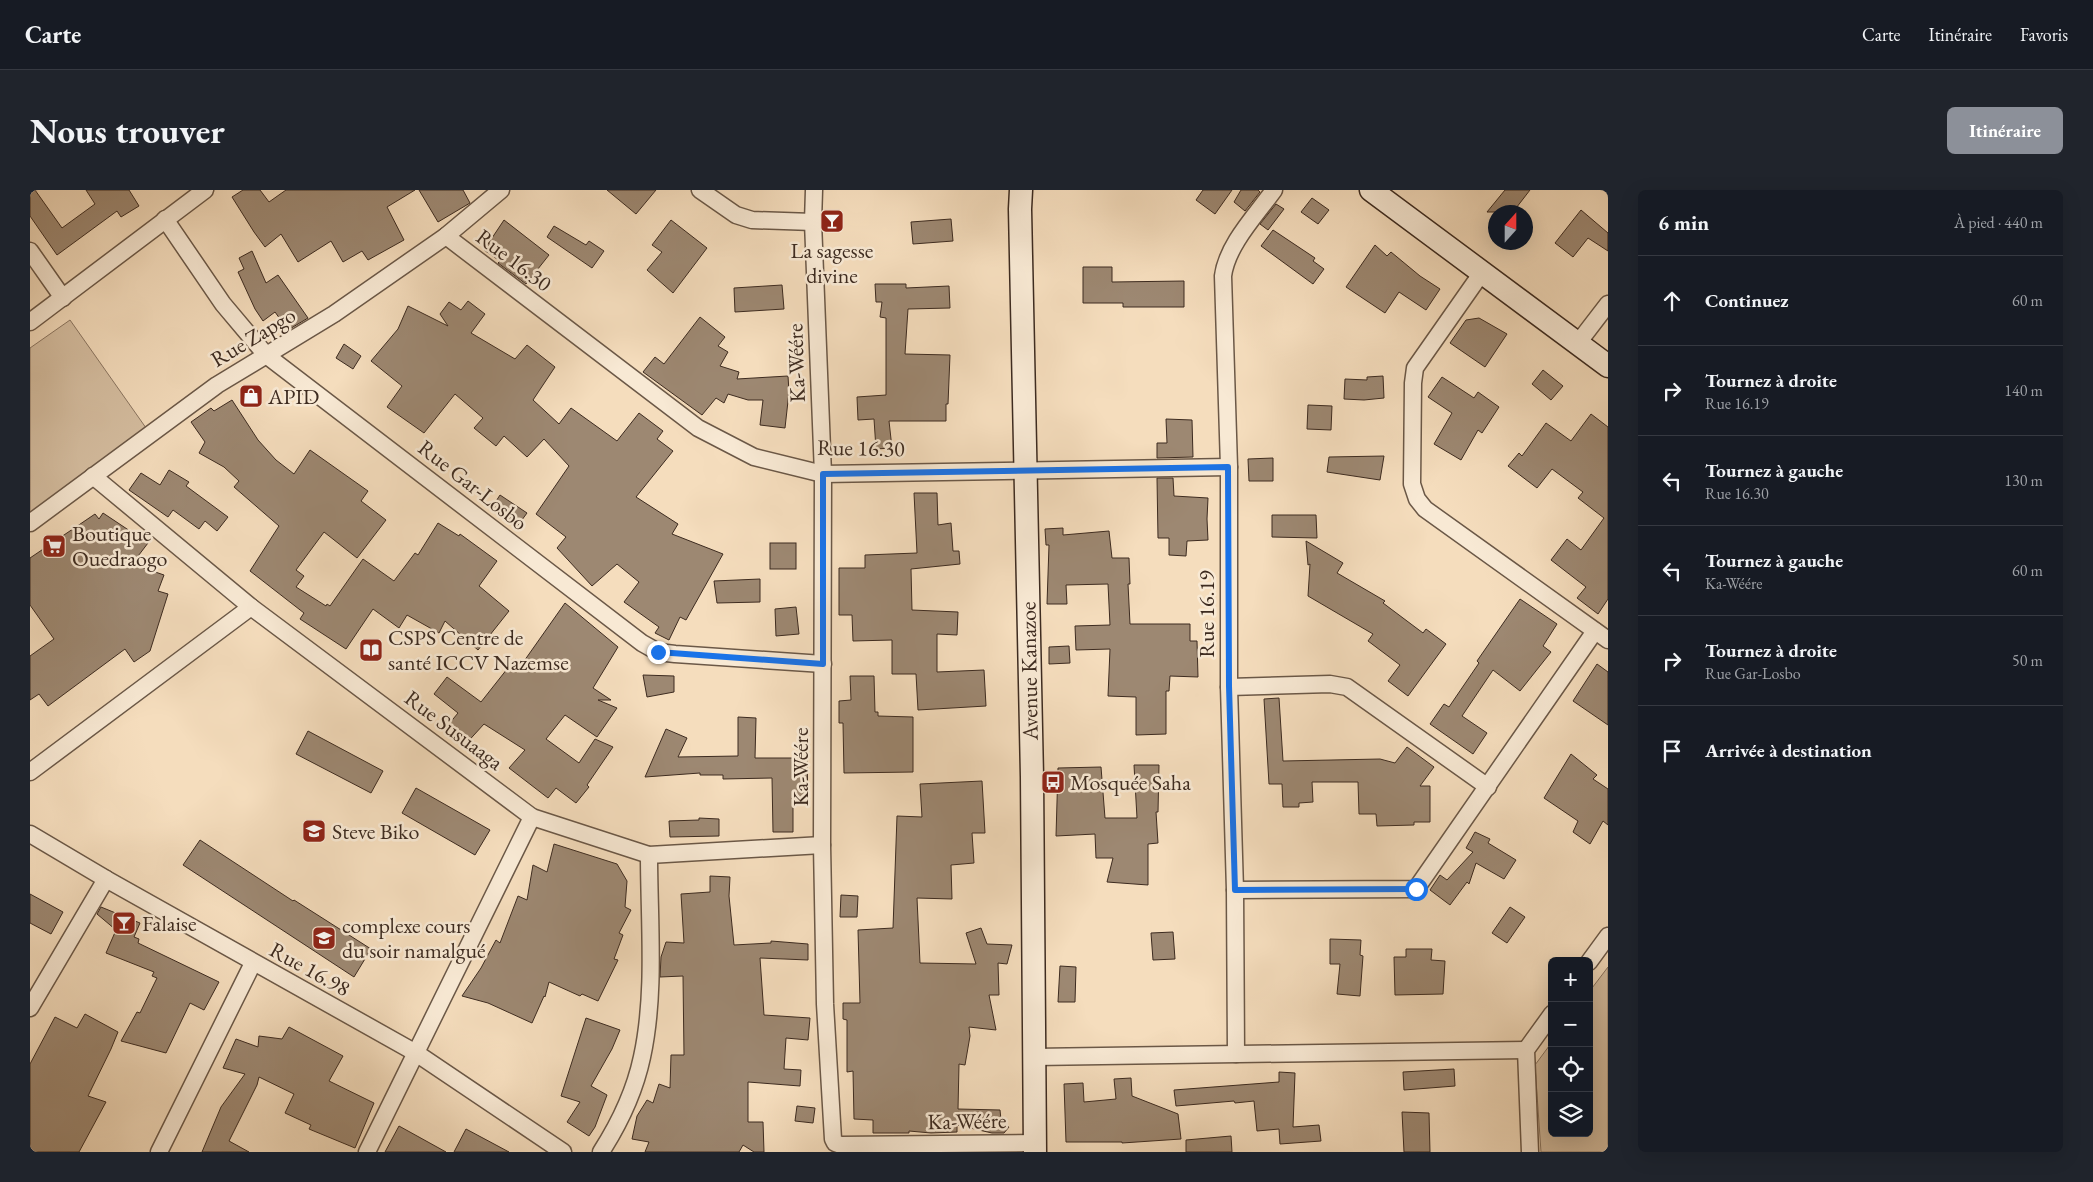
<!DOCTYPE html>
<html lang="fr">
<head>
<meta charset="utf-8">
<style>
  body { margin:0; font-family:"EB Garamond",serif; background:#20242c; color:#f1f3f6 }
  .controls { position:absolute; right:15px; bottom:15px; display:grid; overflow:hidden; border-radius:8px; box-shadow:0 5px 20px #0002 }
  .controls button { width:45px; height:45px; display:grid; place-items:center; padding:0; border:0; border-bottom:1px solid #363941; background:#171b24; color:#f1f3f6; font:25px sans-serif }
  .compass { position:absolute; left:1458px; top:15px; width:45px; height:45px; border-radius:50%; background:#171b24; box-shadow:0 5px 20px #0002; rotate:21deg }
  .stop { position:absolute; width:15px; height:15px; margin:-11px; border:4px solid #1a73e8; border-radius:50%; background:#fff }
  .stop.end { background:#1a73e8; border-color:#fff; box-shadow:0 1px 5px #0008 }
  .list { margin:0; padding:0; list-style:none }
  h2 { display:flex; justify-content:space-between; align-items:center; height:65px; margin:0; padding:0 20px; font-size:21px }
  h2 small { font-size:16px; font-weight:400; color:#9ea1a6 }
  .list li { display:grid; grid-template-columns:32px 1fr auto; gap:15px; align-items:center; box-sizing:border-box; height:90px; padding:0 20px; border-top:1px solid #363941 }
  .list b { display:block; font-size:19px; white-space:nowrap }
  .list p { margin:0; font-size:16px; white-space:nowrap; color:#9ea1a6 }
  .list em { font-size:16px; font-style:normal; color:#9ea1a6 }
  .icon { flex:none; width:28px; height:28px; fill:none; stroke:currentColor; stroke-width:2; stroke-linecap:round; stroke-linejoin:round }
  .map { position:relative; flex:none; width:1578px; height:962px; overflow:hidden; border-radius:8px }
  header { display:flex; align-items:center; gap:30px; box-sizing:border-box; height:70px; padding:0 25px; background:#171b24; border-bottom:1px solid #363941 }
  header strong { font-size:24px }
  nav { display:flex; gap:28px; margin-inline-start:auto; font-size:18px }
  .intro { display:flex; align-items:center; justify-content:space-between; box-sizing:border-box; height:120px; padding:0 30px }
  h1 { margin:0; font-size:35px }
  .button { padding:12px 22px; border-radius:8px; background:#8c9099; color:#fff; font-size:18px; font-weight:700 }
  main { display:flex; gap:30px; padding:0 30px }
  aside { flex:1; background:#171b24; border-radius:8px; box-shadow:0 5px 20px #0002 }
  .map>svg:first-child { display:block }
</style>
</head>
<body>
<header>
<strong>Carte</strong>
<nav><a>Carte</a><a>Itinéraire</a><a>Favoris</a></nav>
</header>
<div class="intro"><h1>Nous trouver</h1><a class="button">Itinéraire</a></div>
<main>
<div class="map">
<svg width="1578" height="962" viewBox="0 0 1578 962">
  <rect width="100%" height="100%" fill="#f5ddbd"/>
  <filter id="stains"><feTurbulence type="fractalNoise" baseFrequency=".004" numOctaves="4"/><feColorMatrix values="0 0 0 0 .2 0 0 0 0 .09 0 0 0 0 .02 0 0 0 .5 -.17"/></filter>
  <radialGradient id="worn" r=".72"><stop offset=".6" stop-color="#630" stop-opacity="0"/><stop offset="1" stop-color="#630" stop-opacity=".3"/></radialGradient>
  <!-- green -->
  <g fill="#d6bfa2" stroke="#8a7561">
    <polygon points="40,130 121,245 0,330 0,158"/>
    <polygon points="1578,777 1578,962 1511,962 1505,875 1522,852 1522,943 1559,943 1559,802"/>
  </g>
  <!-- building -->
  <g fill="#9d8872" stroke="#3d2b20">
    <polygon points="0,0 5,0 32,38 65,14 56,0 99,0 109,16 91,27 87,21 27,65 0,26"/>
    <polygon points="213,0 230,0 239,12 256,0 385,0 357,17 374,50 338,70 332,61 313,72 301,51 268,72 251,44 235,57 224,42 202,7"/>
    <polygon points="389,0 433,0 440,13 408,32"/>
    <polygon points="577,0 626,0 606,24"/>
    <polygon points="1173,0 1202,0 1185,24 1166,10"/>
    <polygon points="1211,0 1228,0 1230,2 1215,21 1204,12"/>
    <polygon points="1475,0 1500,0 1483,22 1457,22"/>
    <polygon points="1282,8 1299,20 1288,34 1271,22"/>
    <polygon points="1246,14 1254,19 1238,40 1230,34"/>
    <polygon points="1551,20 1578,43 1578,61 1558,48 1543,67 1525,53"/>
    <polygon points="921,29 923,51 883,54 881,32"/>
    <polygon points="474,30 519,65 496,94 468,73 470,71 454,60"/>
    <polygon points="641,30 677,58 643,103 617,80 632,62 622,55"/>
    <polygon points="524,36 556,55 559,51 574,61 562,78 517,47"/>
    <polygon points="1243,40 1285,68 1283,71 1294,79 1283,94 1231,56"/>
    <polygon points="1345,55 1357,66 1361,62 1390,86 1410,99 1396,120 1369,102 1355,123 1316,97"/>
    <polygon points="222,61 236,93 248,85 278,128 258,140 245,122 233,131 225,119 208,82 214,79 209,68"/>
    <polygon points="1053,77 1082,77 1082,92 1154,91 1154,117 1093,117 1093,113 1053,113"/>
    <polygon points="845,94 876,94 876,98 919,96 920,118 878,119 875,164 920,165 918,214 916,214 916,231 859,231 862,258 846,259 844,229 828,230 827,207 856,205 856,128 850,127 852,112 846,112"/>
    <polygon points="752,95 754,119 705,122 704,98"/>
    <polygon points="438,111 455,124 441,143 485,169 497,155 525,177 503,210 529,234 541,218 587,251 609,223 633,241 627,249 643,261 606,307 648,334 642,344 693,364 656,430 650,427 639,450 625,443 629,437 594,412 609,392 587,374 562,396 527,358 536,347 506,324 539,276 514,249 497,267 474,246 466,256 444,238 453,228 425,204 394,243 357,217 372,196 341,171 368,139 378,116 418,136 410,124 419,112 431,120"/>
    <polygon points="670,127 695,147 688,156 698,162 690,176 709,182 707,189 758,186 759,202 755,238 730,235 733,210 718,210 698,204 694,213 686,208 672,225 613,182 625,167 634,174"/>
    <polygon points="1449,128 1477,144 1455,177 1420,153 1436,130"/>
    <polygon points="314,154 331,166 323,179 306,168"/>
    <polygon points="1513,180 1533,196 1521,210 1502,194"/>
    <polygon points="1353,186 1354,208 1334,210 1314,209 1315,189 1337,190 1337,187"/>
    <polygon points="1412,187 1444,208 1448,202 1469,217 1452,243 1448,240 1431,270 1404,254 1422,223 1398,207"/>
    <polygon points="202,210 228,250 246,270 264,284 280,260 338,301 331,311 356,330 327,368 294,342 266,380 274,386 266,397 296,416 297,414 300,416 333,369 364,391 385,363 388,365 408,333 429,346 430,344 467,371 449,396 479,421 448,460 415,431 409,443 377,425 369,438 343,419 316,459 270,429 274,423 220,381 249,336 204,297 209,291 194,277 169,263 175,252 161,232 181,218 184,221"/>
    <polygon points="1278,215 1302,216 1301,240 1277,239"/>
    <polygon points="1561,224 1578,237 1578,409 1568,424 1547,408 1556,397 1521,370 1537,349 1551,360 1574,328 1548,308 1553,302 1522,279 1507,298 1478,276 1489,263 1492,266 1516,233 1541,251"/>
    <polygon points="1136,229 1162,230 1163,267 1127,268 1127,253 1137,253"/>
    <polygon points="1354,266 1350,290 1297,282 1299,267"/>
    <polygon points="1243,268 1243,291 1219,291 1218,269"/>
    <polygon points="139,280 159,292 156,296 198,327 187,341 175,331 169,339 143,320 138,327 99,300 111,283 130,295"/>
    <polygon points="1127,288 1143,288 1144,306 1178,308 1177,329 1178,350 1157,351 1156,366 1139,365 1139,348 1128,348"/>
    <polygon points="884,303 907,303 908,335 921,333 923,361 929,361 930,374 881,379 882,420 928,422 927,445 907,444 907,482 954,480 956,516 888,520 886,484 862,484 862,450 823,451 822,425 809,425 809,378 835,378 835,365 887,363"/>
    <polygon points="470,305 497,323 486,338 461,319"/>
    <polygon points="73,323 118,353 102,374 134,385 128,401 138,404 120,461 104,472 95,459 18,516 9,504 0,510 0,466 24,449 0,415 0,368 65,324 69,329"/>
    <polygon points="1242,325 1286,325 1287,348 1242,347"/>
    <polygon points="1033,338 1033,345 1079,341 1082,368 1099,368 1100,394 1098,394 1100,434 1160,434 1160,451 1167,451 1168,487 1140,486 1139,501 1136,501 1136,544 1106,545 1106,507 1078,506 1080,459 1046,460 1045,436 1080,435 1078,394 1036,395 1037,414 1017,414 1019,355 1016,355 1015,339"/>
    <polygon points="1276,351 1313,373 1307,383 1355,411 1353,413 1393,443 1396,439 1416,454 1378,506 1358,491 1370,475 1338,451 1343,444 1278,406 1280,374 1278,375"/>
    <rect x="740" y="353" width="26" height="26"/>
    <polygon points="730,389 730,412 687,413 684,391"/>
    <polygon points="1490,409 1527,434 1513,456 1521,462 1490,501 1463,480 1432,526 1457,543 1443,564 1400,534 1414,514 1419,517 1449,473 1447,471"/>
    <polygon points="535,413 588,457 563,498 581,510 568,510 587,518 567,547 535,525 516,549 549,573 565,549 583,557 557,595 559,597 546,613 526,598 518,608 479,578 495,560 454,534 433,557 414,540 428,523 404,504 417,487 451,512 485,469 492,474"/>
    <polygon points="766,417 769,444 746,446 745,419"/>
    <polygon points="1039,456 1040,473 1019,474 1019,457"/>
    <polygon points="1567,474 1578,482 1578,535 1543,511"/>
    <polygon points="613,485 644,486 644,502 617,507"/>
    <polygon points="820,486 844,486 845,522 848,522 848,526 883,527 883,582 814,583 813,533 809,533 809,511 821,510"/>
    <polygon points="1249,508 1253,571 1350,569 1365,573 1377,557 1404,577 1390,596 1400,596 1400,632 1384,632 1384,635 1347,636 1346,624 1329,624 1328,592 1282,592 1283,612 1269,613 1269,617 1253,617 1252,594 1239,594 1234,509"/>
    <polygon points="708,527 726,528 725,568 777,568 778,611 763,611 763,642 743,642 742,588 693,589 693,585 670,585 670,583 615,587 636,539 657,548 648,567 708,566"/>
    <polygon points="278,541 353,581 341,603 266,564"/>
    <polygon points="1541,564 1567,585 1563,589 1578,599 1578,635 1573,631 1560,654 1543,642 1548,631 1514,608"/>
    <polygon points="1104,575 1129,575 1128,622 1126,622 1128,653 1118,654 1118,695 1077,692 1083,668 1066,668 1065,644 1026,646 1028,578 1071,577 1075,628 1107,628"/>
    <polygon points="952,591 955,643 942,643 944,673 921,675 922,709 887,708 890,773 946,774 936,743 951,738 957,754 982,755 977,774 968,773 969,805 959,805 966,840 939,837 940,846 935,875 929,874 928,919 970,920 971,930 979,937 974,943 962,943 927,935 927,942 901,943 879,941 879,943 843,943 843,930 824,929 823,881 817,882 817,830 813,829 813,813 830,813 828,740 863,738 867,626 892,627 890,594"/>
    <polygon points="386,598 460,640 445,665 372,623"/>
    <polygon points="669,628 689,629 689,646 640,647 639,631 669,630"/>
    <polygon points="1445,642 1460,649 1458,653 1486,670 1474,689 1446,673 1439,694 1437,692 1420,715 1400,700 1410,685 1417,690 1443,662 1436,658"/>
    <polygon points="170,650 263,711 264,710 341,759 324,787 153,675"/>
    <polygon points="524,654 587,674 597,691 595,717 601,720 589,743 593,745 584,769 588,770 568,811 552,804 550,806 519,792 515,807 514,806 502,833 458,813 432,806 451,778 466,750 470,753 488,706 497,710 503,675 517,682"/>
    <polygon points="680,686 700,687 699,706 704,755 741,753 741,751 778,754 778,770 730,768 734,825 780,828 778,850 756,848 754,879 771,880 770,896 718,892 718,932 733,932 734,962 724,962 713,955 709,962 615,962 619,952 602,949 607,926 617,910 623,913 629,894 640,898 641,865 654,865 653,786 630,787 631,767 636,752 654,753 651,704 680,702"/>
    <polygon points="0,704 33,722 21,744 0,733"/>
    <polygon points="811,705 828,706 827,727 810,727"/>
    <polygon points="71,717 110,733 104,747 109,749 108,753 189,792 174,820 160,813 136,863 91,851 107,822 110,823 127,788 122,786 124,782 76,763 86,740 67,724"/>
    <polygon points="1480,717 1495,727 1477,753 1462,743"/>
    <polygon points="1143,742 1145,769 1123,770 1121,743"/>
    <polygon points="1300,749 1331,750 1330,765 1333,766 1330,806 1307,804 1310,774 1300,774"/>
    <polygon points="1376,759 1402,759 1401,770 1415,771 1413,804 1365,805 1364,767 1376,767"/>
    <polygon points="1030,776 1046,777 1045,812 1028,812"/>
    <polygon points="55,824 88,842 81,859 58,906 76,912 49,962 0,962 0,874 25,827 47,838"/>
    <polygon points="556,828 590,840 582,859 561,896 577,905 565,937 559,946 537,932 550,912 531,906"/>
    <polygon points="259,837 313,866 299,891 344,913 325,958 279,939 281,935 255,923 264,904 229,887 227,895 199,951 219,962 172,962 191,917 215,884 193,878 206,849 228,857 229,846 252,849"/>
    <polygon points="1424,879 1425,896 1374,900 1373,882"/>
    <polygon points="1249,882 1265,883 1263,937 1289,935 1291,951 1250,954 1249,939 1227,941 1224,911 1205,913 1204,911 1146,916 1144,900 1249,892"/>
    <polygon points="1101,888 1102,906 1148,924 1151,949 1092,953 1092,952 1036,952 1034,894 1053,893 1054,912 1086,909 1084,889"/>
    <polygon points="767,916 785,918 783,933 765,931"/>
    <polygon points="1372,922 1399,923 1400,962 1374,962"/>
    <polygon points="369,936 416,962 355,962"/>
    <polygon points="436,939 479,962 424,962"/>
    <polygon points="1201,946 1202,962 1156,962 1156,950"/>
  </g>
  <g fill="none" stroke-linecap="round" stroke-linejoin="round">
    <!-- street casing -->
    <g stroke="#6b5847" stroke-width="19">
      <g id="street">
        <polyline points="670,0 706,25 722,30 783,32"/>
        <polyline points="784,0 783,32 793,284 792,655 795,814 803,949 805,953 811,955 1005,953"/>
        <polyline points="135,29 193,114 236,165 612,453 628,462 645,464 793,474"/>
        <polyline points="416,46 668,238 724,267 793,284 1199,277"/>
        <polyline points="0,61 33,108"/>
        <polyline points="1453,81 1385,178 1383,193 1382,294 1387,309 1395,319 1578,450"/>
        <polyline points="0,132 175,0"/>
        <polyline points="1548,153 1578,114"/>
        <polyline points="63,286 221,417 502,627 619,665 792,655"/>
        <polyline points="0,333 187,195 304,124 416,46 471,0"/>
        <polyline points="1199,497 1300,494 1317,497 1458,597"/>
        <polyline points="0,582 221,417"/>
        <polyline points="0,644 76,689 386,863 533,962"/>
        <polyline points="1205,700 1386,699 1565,441"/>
        <polyline points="1559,772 1578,746"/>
        <polyline points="0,818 76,689"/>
        <path d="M 1206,864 L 1205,700 L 1199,497 L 1199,277 L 1193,86 C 1197,55 1226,25 1244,0"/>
        <polyline points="1004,867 1496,860"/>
        <polyline points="129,962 223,773"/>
        <polyline points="337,962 502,627"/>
        <path d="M 571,962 C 589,934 605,900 612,867 C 626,803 619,731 619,665"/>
        <polyline points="1500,962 1496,860 1522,824"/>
      </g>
    </g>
    <!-- secondary casing -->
    <g stroke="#3d2b20" stroke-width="25">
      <g id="secondary">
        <polyline points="991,0 990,19 1002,587 1005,962"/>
        <polyline points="1341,0 1578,176"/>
      </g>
    </g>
    <!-- street -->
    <use href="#street" stroke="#f8e9d4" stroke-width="16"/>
    <!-- secondary -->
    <use href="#secondary" stroke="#f8e9d4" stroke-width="22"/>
  </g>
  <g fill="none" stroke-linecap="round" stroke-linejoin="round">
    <!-- route -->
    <polyline stroke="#1a73e8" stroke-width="6" points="628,462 793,474 793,284 1198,277 1199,496 1205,700 1386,699"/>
  </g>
  <!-- icons -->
  <defs>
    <g id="bar-square" transform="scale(1.25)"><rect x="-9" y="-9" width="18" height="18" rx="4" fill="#8f2418" stroke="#f8e9d4"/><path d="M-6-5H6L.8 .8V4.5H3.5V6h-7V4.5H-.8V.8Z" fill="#fff"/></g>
    <g id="shop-square" transform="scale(1.25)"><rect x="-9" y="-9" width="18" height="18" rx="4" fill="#8f2418" stroke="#f8e9d4"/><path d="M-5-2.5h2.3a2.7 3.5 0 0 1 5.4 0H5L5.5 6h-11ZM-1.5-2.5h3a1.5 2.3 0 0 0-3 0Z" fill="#fff"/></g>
    <g id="supermarket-square" transform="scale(1.25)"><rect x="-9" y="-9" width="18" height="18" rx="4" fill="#8f2418" stroke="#f8e9d4"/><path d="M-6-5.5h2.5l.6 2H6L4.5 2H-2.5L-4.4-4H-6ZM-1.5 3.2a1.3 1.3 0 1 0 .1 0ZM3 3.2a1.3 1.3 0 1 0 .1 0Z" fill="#fff"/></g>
    <g id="library-square" transform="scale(1.25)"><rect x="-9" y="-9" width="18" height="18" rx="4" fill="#8f2418" stroke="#f8e9d4"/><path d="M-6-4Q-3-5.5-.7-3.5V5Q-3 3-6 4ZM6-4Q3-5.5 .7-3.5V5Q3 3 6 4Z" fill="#fff"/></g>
    <g id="bus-square" transform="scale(1.25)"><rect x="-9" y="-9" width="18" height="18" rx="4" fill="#8f2418" stroke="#f8e9d4"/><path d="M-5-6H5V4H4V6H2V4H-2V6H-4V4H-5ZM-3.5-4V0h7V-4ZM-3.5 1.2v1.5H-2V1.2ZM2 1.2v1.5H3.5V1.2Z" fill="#fff"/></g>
    <g id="school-square" transform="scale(1.25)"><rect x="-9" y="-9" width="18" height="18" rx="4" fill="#8f2418" stroke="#f8e9d4"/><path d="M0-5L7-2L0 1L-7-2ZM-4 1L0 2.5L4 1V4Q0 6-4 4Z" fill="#fff"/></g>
  </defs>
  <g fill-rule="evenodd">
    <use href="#bar-square" x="802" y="31"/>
    <use href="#shop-square" x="221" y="206"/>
    <use href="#supermarket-square" x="24" y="356"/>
    <use href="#library-square" x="341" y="460"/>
    <use href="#bus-square" x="1023" y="592"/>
    <use href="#school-square" x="284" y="641"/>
    <use href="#bar-square" x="94" y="733"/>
    <use href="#school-square" x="294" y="748"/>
  </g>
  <g text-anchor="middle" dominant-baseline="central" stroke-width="5" stroke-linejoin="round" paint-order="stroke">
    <!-- poi labels -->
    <g font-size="22" fill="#3d2b20" stroke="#f8e9d4" text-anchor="start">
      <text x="802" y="60" text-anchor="middle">La sagesse<tspan x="802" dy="25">divine</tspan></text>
      <text x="238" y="206">APID</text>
      <text x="42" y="343">Boutique<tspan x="42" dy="25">Ouedraogo</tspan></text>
      <text x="358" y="447">CSPS Centre de<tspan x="358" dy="25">santé ICCV Nazemse</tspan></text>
      <text x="1040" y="592">Mosquée Saha</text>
      <text x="302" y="641">Steve Biko</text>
      <text x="112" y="733">Falaise</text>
      <text x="312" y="735">complexe cours<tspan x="312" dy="25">du soir namalgué</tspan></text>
    </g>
    <!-- street labels -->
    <g font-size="22" fill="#3d2b20" stroke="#f8e9d4">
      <text transform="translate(484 70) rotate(37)">Rue 16.30</text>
      <text transform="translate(223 147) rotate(-31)">Rue Zapgo</text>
      <text transform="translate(766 173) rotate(-92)">Ka-Wéére</text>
      <text transform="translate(831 258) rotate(1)">Rue 16.30</text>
      <text transform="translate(443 295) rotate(38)">Rue Gar-Losbo</text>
      <text transform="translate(1176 424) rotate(-90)">Rue 16.19</text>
      <text transform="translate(999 481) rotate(-91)">Avenue Kanazoe</text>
      <text transform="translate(424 540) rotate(37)">Rue Susuaaga</text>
      <text transform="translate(770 577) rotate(-90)">Ka-Wéére</text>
      <text transform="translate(280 779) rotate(29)">Rue 16.98</text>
      <text transform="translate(937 931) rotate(-1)">Ka-Wéére</text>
    </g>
  </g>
  <rect width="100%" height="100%" filter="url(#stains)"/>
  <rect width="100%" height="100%" fill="url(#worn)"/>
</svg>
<div class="controls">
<button>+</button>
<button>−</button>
<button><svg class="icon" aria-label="locate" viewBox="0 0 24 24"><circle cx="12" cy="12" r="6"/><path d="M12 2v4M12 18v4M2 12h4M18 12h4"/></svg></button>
<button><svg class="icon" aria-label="layers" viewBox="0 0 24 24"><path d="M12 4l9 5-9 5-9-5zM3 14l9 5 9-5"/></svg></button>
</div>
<svg class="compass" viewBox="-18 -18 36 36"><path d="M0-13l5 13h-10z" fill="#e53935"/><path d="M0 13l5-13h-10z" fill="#9ea1a6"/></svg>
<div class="stop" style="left:1386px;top:699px"></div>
<div class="stop end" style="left:628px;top:462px"></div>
</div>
<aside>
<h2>6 min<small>À pied · 440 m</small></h2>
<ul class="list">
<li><svg class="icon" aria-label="ahead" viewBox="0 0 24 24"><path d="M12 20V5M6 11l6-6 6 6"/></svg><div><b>Continuez</b></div><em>60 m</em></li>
<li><svg class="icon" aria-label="right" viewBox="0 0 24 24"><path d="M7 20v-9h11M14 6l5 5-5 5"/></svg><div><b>Tournez à droite</b><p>Rue 16.19</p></div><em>140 m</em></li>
<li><svg class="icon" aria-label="left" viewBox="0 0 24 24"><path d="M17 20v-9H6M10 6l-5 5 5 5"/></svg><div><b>Tournez à gauche</b><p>Rue 16.30</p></div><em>130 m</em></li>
<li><svg class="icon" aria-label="left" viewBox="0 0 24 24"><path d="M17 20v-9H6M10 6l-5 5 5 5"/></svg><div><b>Tournez à gauche</b><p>Ka-Wéére</p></div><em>60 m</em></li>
<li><svg class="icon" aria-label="right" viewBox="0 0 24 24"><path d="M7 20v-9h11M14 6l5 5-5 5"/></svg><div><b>Tournez à droite</b><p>Rue Gar-Losbo</p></div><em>50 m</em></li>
<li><svg class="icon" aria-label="arrive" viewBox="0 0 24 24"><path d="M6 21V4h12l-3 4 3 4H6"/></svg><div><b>Arrivée à destination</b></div></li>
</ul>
</aside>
</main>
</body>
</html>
